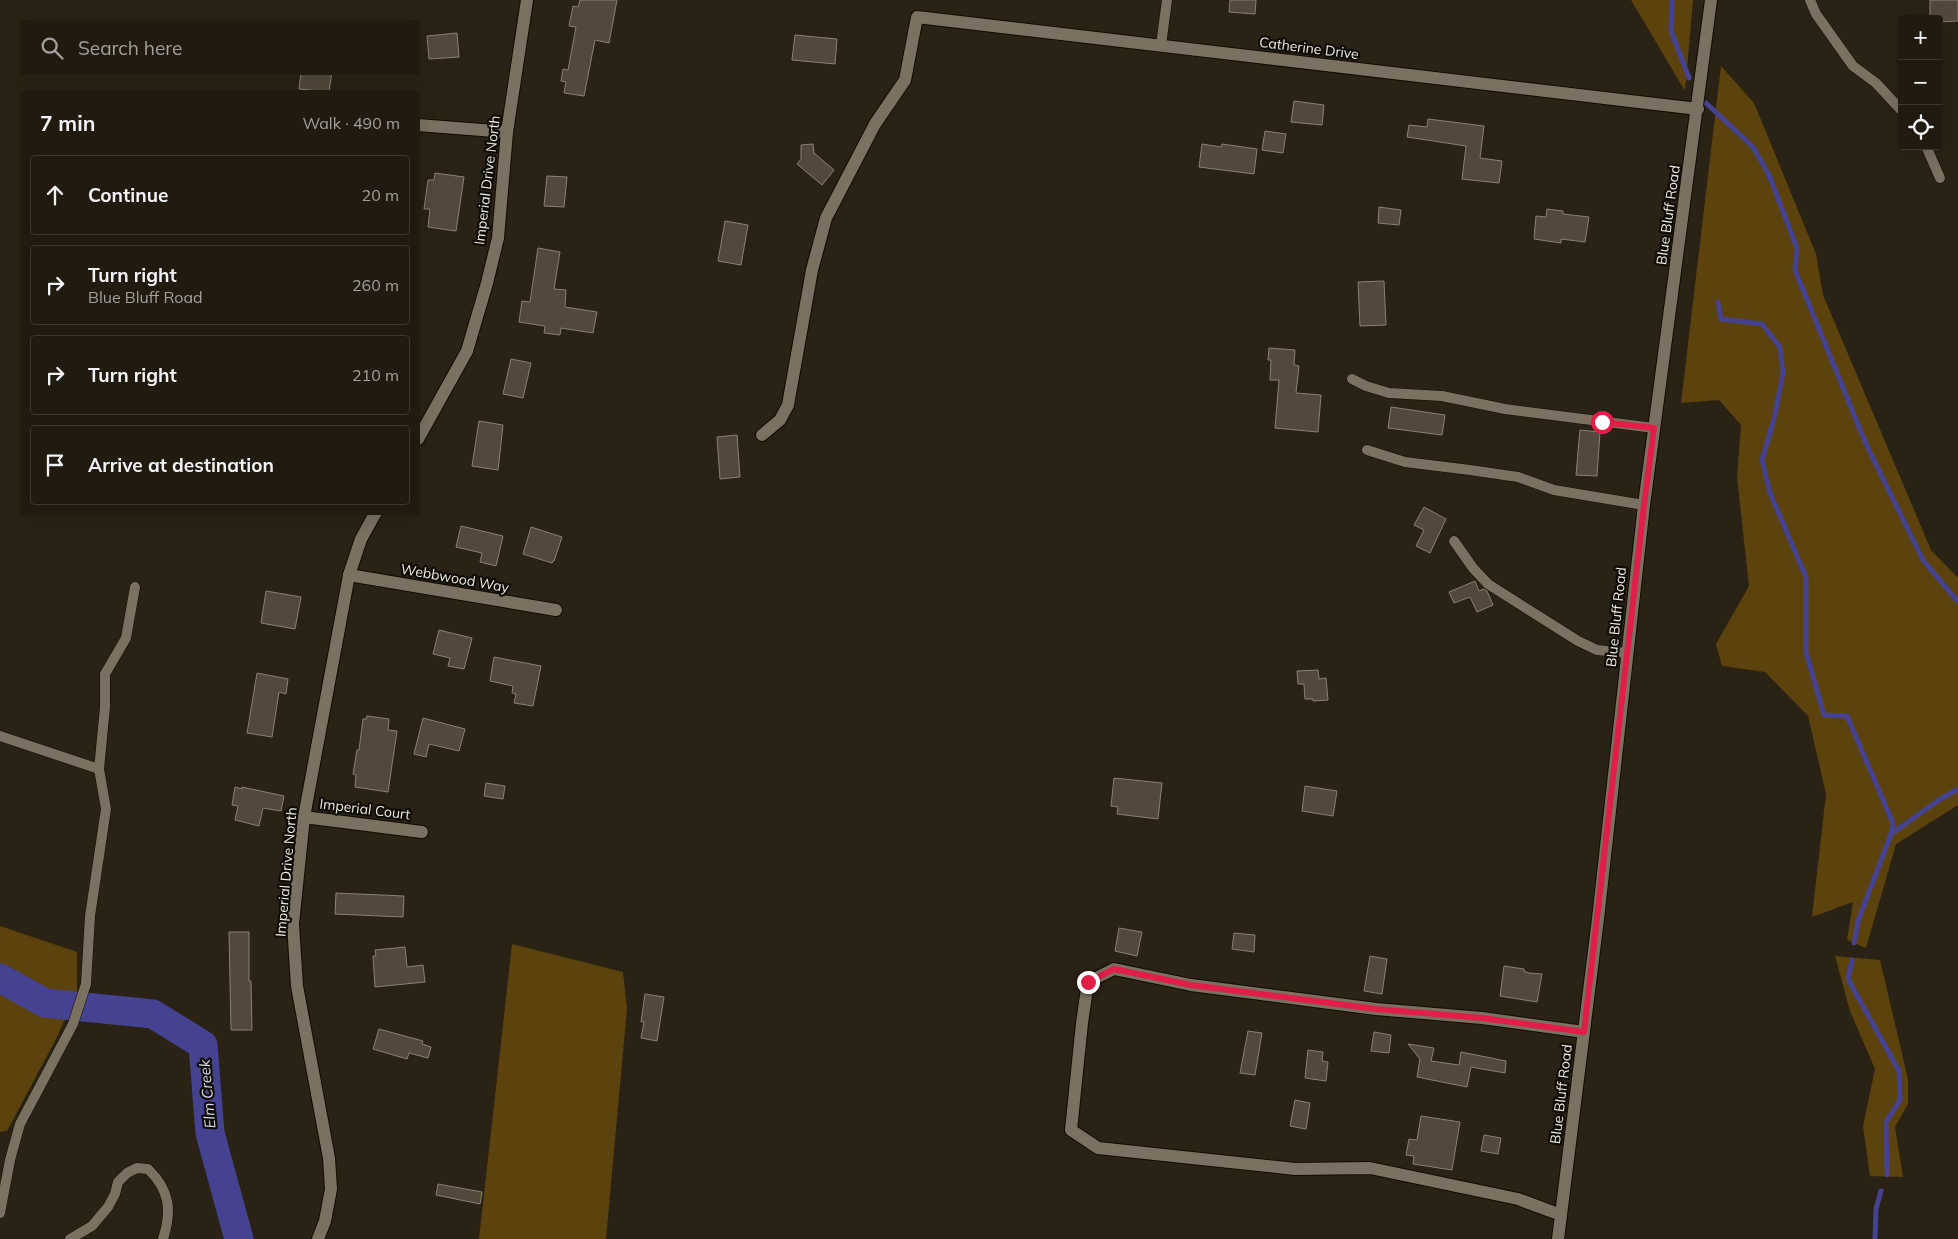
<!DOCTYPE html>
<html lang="en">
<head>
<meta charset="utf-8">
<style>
  body { margin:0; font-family:Mulish,sans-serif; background:#282318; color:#f1f3f6 }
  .controls { position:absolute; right:15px; top:15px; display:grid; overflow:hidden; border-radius:5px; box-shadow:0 5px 20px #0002 }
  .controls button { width:45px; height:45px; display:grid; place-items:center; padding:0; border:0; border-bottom:1px solid #3d382f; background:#201a0f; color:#f1f3f6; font:25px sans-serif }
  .stop { position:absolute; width:15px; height:15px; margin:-11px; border:4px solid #e11d48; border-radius:50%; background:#fff }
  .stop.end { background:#e11d48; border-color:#fff; box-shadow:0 1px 5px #0008 }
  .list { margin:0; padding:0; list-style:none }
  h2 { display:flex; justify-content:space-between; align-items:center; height:65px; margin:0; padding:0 20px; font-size:21px }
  h2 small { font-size:16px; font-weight:400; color:#a2a19e }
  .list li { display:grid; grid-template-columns:32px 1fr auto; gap:15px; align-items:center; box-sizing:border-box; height:80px; margin:0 10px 10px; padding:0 10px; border:1px solid #3d382f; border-radius:5px }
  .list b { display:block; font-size:19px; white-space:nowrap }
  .list p { margin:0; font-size:16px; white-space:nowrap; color:#a2a19e }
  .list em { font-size:16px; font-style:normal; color:#a2a19e }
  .icon { flex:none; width:28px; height:28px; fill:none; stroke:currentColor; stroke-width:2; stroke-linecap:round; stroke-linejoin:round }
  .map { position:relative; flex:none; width:1958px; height:1239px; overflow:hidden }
  .search { position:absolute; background:#201a0f; box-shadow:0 5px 20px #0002; left:20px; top:20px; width:400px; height:55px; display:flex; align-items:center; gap:12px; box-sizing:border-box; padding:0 18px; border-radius:5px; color:#a2a19e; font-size:19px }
  .panel { position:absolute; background:#201a0f; box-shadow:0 5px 20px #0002; left:20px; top:90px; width:400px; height:425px; border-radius:5px }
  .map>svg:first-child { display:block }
</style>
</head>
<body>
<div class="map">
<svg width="1958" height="1239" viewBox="0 0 1958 1239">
  <rect width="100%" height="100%" fill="#2a2214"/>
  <!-- forest -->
  <g fill="#5c420d">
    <polygon points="1631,0 1693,0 1685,91"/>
    <polygon points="1721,66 1754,103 1816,254 1823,295 1931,550 1958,578 1958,805 1896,844 1866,948 1847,940 1853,902 1812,917 1826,794 1808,716 1765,672 1722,666 1716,644 1749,586 1737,477 1741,425 1719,400 1681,403"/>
    <polygon points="0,926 77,952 77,993 56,1039 7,1131 0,1132"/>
    <polygon points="512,944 623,972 627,1009 606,1239 479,1239"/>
    <polygon points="1835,956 1880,960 1908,1079 1908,1104 1895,1127 1903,1177 1870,1176 1863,1126 1875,1069 1850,1011"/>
  </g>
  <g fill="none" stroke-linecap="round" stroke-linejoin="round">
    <!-- stream -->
    <g stroke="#454391" stroke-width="5">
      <polyline points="1672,0 1671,31 1689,78"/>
      <polyline points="1706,103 1753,147 1769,175 1797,248 1795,270 1866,444 1923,560 1958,602"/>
      <polyline points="1718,302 1721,319 1762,324 1780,347 1783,373 1774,419 1762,460 1770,493 1806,577 1806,652 1824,715 1847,716 1893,823 1891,834"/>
      <polyline points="1854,943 1858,921 1891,834 1939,800 1958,789"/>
      <polyline points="1852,960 1848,979 1899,1071 1900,1100 1886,1122 1887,1175"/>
      <polyline points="1875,1239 1876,1209 1881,1191"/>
    </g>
    <!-- river -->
    <polyline stroke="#454391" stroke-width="29" points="0,978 45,1003 153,1014 203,1045 210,1133 239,1239"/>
  </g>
  <!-- building -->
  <g fill="#52493a" stroke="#8b8171">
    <polygon points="580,0 617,0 609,43 595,40 584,96 564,93 566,82 561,81 563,69 568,70 576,27 569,26 573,6 578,7"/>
    <polygon points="1230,0 1256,0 1255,14 1229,12"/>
    <polygon points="1930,0 1958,0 1958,21 1939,22 1939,19 1930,19"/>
    <polygon points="457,33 459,57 429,59 427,36"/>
    <polygon points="795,35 837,39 835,64 792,60"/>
    <polygon points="301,72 332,72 329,92 299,89"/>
    <polygon points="1294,101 1324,105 1322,125 1291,122"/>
    <polygon points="1428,119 1484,126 1480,158 1502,161 1499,183 1462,179 1466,146 1407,137 1409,125 1427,127"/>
    <polygon points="1265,131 1286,134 1283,153 1262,150"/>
    <polygon points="813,144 814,153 834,170 822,185 797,164 801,159 801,145"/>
    <polygon points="1202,144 1221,147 1222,144 1257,149 1254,174 1199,167"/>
    <polygon points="435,173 464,177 456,231 428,227 430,209 424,209 428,180 434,180"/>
    <polygon points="547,176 567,177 564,207 544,206"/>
    <polygon points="1379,207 1401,210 1399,225 1378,223"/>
    <polygon points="1547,209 1563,211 1563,214 1589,217 1585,242 1561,239 1561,243 1534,239 1536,216 1546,217"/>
    <polygon points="725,221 748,225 741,265 718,261"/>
    <polygon points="538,248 560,252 554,289 566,290 565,307 597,312 593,333 561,328 560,335 544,333 545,326 519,322 522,301 530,302"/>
    <polygon points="1384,281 1386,325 1360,326 1358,282"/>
    <polygon points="1269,348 1295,350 1294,365 1299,366 1296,393 1321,395 1318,432 1275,428 1279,380 1270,380 1271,360 1268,360"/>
    <polygon points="511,359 531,363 523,398 503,394"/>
    <polygon points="1391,407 1445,415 1442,435 1388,428"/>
    <polygon points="479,421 503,425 498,470 472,466"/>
    <polygon points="1580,430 1600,432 1597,476 1576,475"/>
    <polygon points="737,435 740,477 720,479 717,437"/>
    <polygon points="1424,507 1446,519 1430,553 1416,546 1424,530 1414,525"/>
    <polygon points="461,526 503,536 496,566 480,562 482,553 456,547"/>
    <polygon points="531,527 562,537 554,561 553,561 552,563 523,554"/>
    <polygon points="1475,581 1479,591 1484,589 1487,591 1493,605 1477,612 1470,597 1454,603 1449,592"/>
    <polygon points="266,591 301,597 295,629 261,623"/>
    <polygon points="439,630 472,638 464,669 448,666 450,658 433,654"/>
    <polygon points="494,657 541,666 533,706 514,703 516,694 512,693 513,686 490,681"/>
    <polygon points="1318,670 1319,679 1326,678 1328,700 1313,701 1313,699 1305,699 1304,684 1298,684 1297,671"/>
    <polygon points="257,673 288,679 286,694 279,692 272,737 247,733"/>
    <polygon points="367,716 389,719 388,730 397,731 388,792 355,787 356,775 353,774 357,750 359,750 363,719 366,719"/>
    <polygon points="423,718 465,729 459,751 429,744 426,757 414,754"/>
    <polygon points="1114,778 1162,783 1158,819 1117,814 1118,807 1111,806"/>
    <polygon points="486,783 505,786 503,799 484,796"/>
    <polygon points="1305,786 1337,791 1333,816 1302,811"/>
    <polygon points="235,787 242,789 242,787 284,796 281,811 263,808 259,826 235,820 238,806 232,805"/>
    <polygon points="336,893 404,896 403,917 335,914"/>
    <polygon points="1119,928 1142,932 1137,956 1115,951"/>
    <polygon points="229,932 249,932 249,981 251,981 252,1030 231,1030"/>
    <polygon points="1234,933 1255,935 1254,952 1232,949"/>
    <polygon points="405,947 407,967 423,965 425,982 375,987 373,956 376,956 375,950"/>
    <polygon points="1370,956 1387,959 1382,994 1364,991"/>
    <polygon points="1504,966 1524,969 1524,971 1529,973 1542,974 1537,1002 1500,996"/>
    <polygon points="645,994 664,997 657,1041 641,1038 644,1022 641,1022"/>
    <polygon points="379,1029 423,1041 422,1044 431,1047 428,1058 409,1053 407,1059 373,1049"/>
    <polygon points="1248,1031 1262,1033 1255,1075 1240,1073"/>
    <polygon points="1374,1032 1391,1035 1389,1053 1371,1051"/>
    <polygon points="1408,1044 1434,1048 1431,1061 1459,1065 1461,1052 1506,1061 1505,1073 1471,1067 1467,1087 1417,1077 1420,1059"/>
    <polygon points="1308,1050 1323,1052 1322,1061 1328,1062 1326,1081 1305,1078"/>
    <polygon points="1295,1100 1310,1103 1306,1129 1290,1126"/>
    <polygon points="1421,1116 1460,1122 1452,1170 1413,1164 1414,1156 1406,1155 1409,1139 1417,1140"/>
    <polygon points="1484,1135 1501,1138 1498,1154 1481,1151"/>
    <polygon points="438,1184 482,1192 480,1204 436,1195"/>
  </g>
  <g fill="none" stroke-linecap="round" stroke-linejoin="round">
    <!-- service casing -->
    <g stroke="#120b02" stroke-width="11">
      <g id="service">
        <polyline points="1810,0 1816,14 1853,66 1876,83 1902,111"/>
        <polyline points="1161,45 1167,0"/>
        <polyline points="1926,146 1940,178"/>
        <polyline points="1352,379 1366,386 1389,393 1442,396 1505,409 1654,428"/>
        <polyline points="1367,450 1405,462 1470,470 1518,477 1554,490 1644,505"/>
        <polyline points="1454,541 1473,568 1488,584 1578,641 1597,650 1627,653"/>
        <polyline points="0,736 99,769"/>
        <polyline points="0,1213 10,1160 20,1124 73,1024 86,984 90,916 106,809 99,769 105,707 105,674 126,638 135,587"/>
        <path d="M 70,1239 L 92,1226 L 108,1207 L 115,1194 L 118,1182 L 127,1173 L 137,1168 L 148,1169 C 170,1190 172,1211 163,1239"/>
      </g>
    </g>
    <!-- minor casing -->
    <g stroke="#120b02" stroke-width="14">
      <g id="minor">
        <polyline points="418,125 507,132"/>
        <polyline points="762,435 780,420 788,405 812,270 826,218 875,124 905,80 917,17 1698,109"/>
        <polyline points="349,575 556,610"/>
        <polyline points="304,817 422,832"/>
        <polyline points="1561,1215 1518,1199 1370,1168 1295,1169 1098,1148 1071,1130 1082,1023 1088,982 1114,969 1191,985 1299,999 1376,1009 1482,1018 1584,1032"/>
        <polyline points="1558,1239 1598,919 1644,505 1711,0"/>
      </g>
    </g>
    <!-- tertiary casing -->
    <g stroke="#120b02" stroke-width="14">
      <g id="tertiary">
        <polyline points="418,439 467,351 487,283 498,238 507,132 527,0"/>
        <polyline points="318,1239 325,1221 331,1189 329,1158 297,986 293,924 304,817 349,575 361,539 376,512"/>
      </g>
    </g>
    <!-- service -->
    <use href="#service" stroke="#7b7161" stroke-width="10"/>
    <!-- minor -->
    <use href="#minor" stroke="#7b7161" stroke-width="12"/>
    <!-- tertiary -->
    <use href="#tertiary" stroke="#7b7161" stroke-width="12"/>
  </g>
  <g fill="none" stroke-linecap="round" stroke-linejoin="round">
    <!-- route -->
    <polyline stroke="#e11d48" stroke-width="6" points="1088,982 1114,969 1191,985 1299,999 1376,1009 1482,1018 1584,1032 1644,505 1654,428 1602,422"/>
  </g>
  <g text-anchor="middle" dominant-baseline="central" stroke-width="4.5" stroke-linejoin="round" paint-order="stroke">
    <!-- street labels -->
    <g font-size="14" fill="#efeae1" stroke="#0f0c06">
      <text transform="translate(1309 48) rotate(7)">Catherine Drive</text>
      <text transform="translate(487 180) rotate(-83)">Imperial Drive North</text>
      <text transform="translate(1668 215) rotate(-82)">Blue Bluff Road</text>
      <text transform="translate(455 578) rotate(10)">Webbwood Way</text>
      <text transform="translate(1616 617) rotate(-84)">Blue Bluff Road</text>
      <text transform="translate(365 809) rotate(7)">Imperial Court</text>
      <text transform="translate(286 872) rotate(-85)">Imperial Drive North</text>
      <text transform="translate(1561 1094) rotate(-83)">Blue Bluff Road</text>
    </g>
    <!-- water labels -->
    <g font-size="15" font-style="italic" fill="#d8daf1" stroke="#0f0c06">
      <text transform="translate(207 1094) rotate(-95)">Elm Creek</text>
    </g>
  </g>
</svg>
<div class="controls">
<button>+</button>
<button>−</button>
<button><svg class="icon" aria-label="locate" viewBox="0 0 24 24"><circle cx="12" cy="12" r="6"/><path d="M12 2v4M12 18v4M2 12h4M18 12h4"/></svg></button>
</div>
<div class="stop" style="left:1602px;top:422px"></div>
<div class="stop end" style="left:1088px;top:982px"></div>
<div class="search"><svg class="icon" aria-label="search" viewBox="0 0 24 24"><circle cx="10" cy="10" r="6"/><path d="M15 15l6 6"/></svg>Search here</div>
<section class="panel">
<h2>7 min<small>Walk · 490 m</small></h2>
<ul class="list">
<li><svg class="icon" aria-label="ahead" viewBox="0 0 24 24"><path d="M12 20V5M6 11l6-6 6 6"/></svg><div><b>Continue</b></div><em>20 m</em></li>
<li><svg class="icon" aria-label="right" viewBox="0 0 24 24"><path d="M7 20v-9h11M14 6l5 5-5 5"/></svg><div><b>Turn right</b><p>Blue Bluff Road</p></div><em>260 m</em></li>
<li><svg class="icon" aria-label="right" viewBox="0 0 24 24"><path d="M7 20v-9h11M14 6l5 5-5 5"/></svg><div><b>Turn right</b></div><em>210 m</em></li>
<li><svg class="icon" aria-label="arrive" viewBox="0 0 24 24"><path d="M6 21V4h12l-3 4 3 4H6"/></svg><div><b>Arrive at destination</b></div></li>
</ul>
</section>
</div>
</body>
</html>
